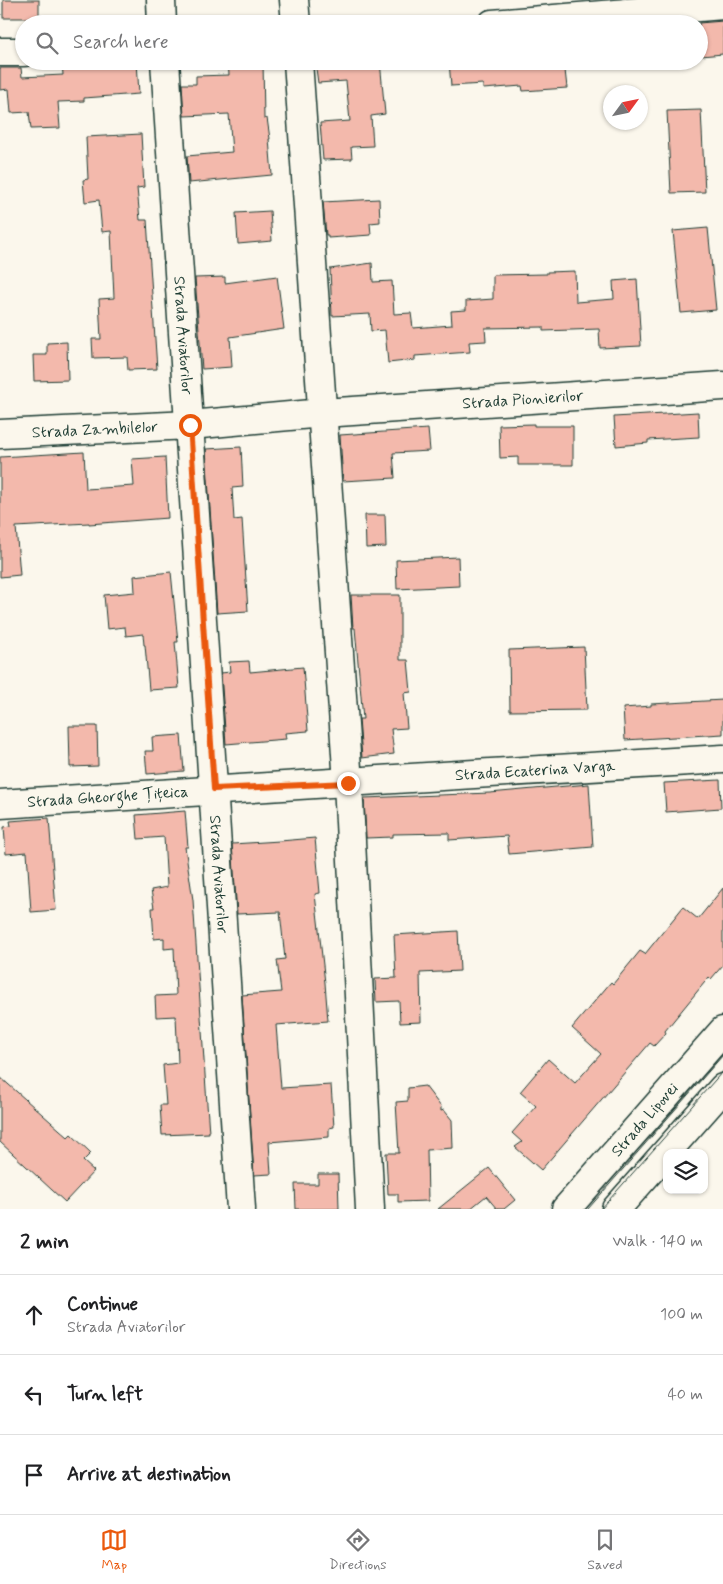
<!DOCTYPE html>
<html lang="en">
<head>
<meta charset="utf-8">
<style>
  body { margin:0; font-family:Mynerve,sans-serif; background:#f2f2f2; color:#202124 }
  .controls { position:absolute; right:15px; bottom:15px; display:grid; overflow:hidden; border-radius:10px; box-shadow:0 1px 4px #0004 }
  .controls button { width:45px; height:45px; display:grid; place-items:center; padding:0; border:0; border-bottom:1px solid #e0e0e0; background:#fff; color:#202124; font:25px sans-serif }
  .compass { position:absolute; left:603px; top:85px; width:45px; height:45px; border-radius:50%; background:#fff; box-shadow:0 1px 4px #0004; rotate:57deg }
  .stop { position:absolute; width:15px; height:15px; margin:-11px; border:4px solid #ea580c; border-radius:50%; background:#fff }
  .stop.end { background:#ea580c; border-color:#fff; box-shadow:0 1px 5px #0008 }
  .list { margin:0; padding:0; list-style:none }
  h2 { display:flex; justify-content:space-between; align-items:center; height:65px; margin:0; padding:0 20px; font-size:21px }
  h2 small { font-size:16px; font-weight:400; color:#757577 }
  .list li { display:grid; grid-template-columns:32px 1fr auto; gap:15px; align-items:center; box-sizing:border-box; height:80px; padding:0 20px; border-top:1px solid #e0e0e0 }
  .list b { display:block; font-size:19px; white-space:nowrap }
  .list p { margin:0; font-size:16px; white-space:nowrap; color:#757577 }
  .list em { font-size:16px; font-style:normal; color:#757577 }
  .icon { flex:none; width:28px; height:28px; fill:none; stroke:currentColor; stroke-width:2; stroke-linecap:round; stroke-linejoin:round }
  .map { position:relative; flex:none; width:723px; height:1209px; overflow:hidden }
  .search { position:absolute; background:#fff; box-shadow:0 1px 4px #0004; left:15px; right:15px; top:15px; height:55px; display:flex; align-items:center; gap:12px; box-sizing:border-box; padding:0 18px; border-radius:28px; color:#757577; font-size:19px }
  .sheet { height:305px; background:#fff }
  nav { display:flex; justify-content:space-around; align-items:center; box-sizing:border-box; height:70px; border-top:1px solid #e0e0e0; background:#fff; font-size:14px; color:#757577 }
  nav a { display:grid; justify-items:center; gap:2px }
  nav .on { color:#ea580c }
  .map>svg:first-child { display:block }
</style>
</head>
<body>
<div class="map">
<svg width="723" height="1209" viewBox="0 0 723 1209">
  <rect width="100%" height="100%" fill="#fbf7ec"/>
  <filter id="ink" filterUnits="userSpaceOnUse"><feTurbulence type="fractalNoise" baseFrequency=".02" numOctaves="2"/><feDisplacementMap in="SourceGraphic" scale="10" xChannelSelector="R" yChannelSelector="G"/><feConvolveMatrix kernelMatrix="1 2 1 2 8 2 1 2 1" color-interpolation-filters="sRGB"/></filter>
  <g filter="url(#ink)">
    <!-- building -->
    <g fill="#f3b9ac" stroke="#1f3d34">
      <rect x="3" y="0" width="36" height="18"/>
      <polygon points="723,21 723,54 701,56 699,23"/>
      <polygon points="62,61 137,61 139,94 84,98 84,101 58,102 60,128 31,129 29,112 11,113 9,89 0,90 0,68 21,68 22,77 63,75"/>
      <polygon points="228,61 263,61 264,119 267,118 270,139 269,139 272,175 189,183 187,156 232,152 229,114 184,116 182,84 196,84 196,76 229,75"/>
      <polygon points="315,61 380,61 385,114 371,116 373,146 351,147 352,159 323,160 320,123 350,121 346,81 318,83"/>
      <polygon points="449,61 564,61 567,88 523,91 522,86 483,89 483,84 451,86"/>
      <polygon points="701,110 705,192 671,193 667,111"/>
      <polygon points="141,134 144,187 137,188 140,220 147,220 157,369 128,370 127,357 93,358 92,339 101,339 99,299 114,298 111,231 102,232 99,200 85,202 83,180 88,179 86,137"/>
      <polygon points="379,199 380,222 370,223 371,235 328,238 328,235 326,235 323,202"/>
      <polygon points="270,211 272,241 238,244 236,213"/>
      <polygon points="708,228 716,310 681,313 673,231"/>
      <polygon points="372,263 373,282 392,281 394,314 411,313 413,328 452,325 451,311 466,310 466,301 493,299 493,275 547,274 547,272 575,271 576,302 614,299 613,281 637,279 641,346 600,348 599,329 543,331 543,327 485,328 486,341 469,342 470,352 415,356 415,360 388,363 385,330 371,331 370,314 332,316 330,269"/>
      <polygon points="277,276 284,329 230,337 232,367 202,369 195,278 225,277 225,283"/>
      <polygon points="67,342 68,380 34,381 33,355 47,355 47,343"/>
      <polygon points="698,412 699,437 648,440 648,443 616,446 614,417"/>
      <polygon points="534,424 534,426 573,426 573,465 518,465 518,457 500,458 499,425"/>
      <polygon points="428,429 430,451 393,453 395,478 343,481 340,435"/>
      <polygon points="241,447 243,487 232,488 234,520 242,519 248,611 217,613 206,449"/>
      <polygon points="84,452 86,489 134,486 132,459 165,457 168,518 89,524 89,523 16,527 20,575 0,577 0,457"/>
      <polygon points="365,515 385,515 386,547 366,548"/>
      <polygon points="458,557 459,586 397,589 396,560"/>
      <polygon points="171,572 178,642 175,642 179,688 149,690 145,645 144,645 143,634 126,636 125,627 107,629 104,595 135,592 134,576"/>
      <polygon points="351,595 400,595 400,660 408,660 411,692 404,693 407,728 391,729 394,754 362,758 359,719 363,719 355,628 353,628"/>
      <polygon points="584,647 587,710 510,711 509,650"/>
      <polygon points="249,661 250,672 303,667 308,731 285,733 286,739 226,744 221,673 230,672 229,662"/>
      <polygon points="723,700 723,734 625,740 623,708 651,706 651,704"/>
      <polygon points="69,726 97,726 98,766 70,767"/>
      <polygon points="181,735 184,771 147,774 145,751 153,751 152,737"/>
      <polygon points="720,780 721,808 666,812 664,783"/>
      <polygon points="589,784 593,847 509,854 507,836 449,840 449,833 393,834 393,837 366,838 364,798 490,793"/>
      <polygon points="185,811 188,847 185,847 193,900 209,1133 162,1135 160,1105 166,1105 163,1065 178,1063 176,1016 156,1017 155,996 176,995 174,948 164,949 164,938 154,939 152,908 154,908 151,890 167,887 164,837 138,839 136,815"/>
      <polygon points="49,818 56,910 31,912 27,852 6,854 4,827 11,826 10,821"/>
      <polygon points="315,838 320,893 315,894 325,983 328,1021 276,1025 281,1088 331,1085 334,1127 329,1128 329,1137 269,1142 271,1174 254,1175 242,995 281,992 277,960 285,959 280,912 237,914 232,844 280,841"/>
      <polygon points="723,888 723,965 711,979 709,977 665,1031 666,1033 654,1046 650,1043 541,1170 515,1147 522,1142 512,1133 536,1106 520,1092 548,1059 575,1083 601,1054 572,1028 611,982 613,984 640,951 645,954 683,907 698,919"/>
      <polygon points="458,931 460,971 420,973 421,1022 400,1023 399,1001 376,1002 375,979 396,978 394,935"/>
      <polygon points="0,1077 68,1137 71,1134 91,1153 83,1161 94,1171 65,1202 0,1142"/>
      <polygon points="425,1086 441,1107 441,1111 444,1110 452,1120 453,1148 427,1150 428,1201 398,1202 398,1194 388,1194 386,1153 399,1153 396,1102 408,1101 408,1088"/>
      <polygon points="489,1168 515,1200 504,1209 497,1209 486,1196 470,1209 438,1209"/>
      <polygon points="318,1174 338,1174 339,1209 296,1209 295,1184 318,1184"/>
    </g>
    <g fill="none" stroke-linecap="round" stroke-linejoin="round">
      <!-- minor casing -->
      <g stroke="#1f3d34" stroke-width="31">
        <g id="minor">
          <polyline points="161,0 162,24"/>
          <polyline points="294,0 296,24"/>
          <polyline points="492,24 723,5"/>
          <polyline points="0,52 24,52"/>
          <path id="s1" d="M 165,61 L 241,1209"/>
          <polyline points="298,61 348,783 370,1209"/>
          <path id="s2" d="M 0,434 L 190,425 L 323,413 L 723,386"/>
          <path id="s3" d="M 0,804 C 241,787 482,774 723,759"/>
          <path id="s4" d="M 566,1209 L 723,1031"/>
          <polyline points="616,1209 723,1088"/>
        </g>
      </g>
      <!-- minor -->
      <use href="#minor" stroke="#fbf7ec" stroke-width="28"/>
      <!-- tram -->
      <g stroke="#1f3d34" stroke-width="1">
        <polyline points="588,1209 723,1055"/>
        <polyline points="601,1209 723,1071"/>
      </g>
    </g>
  </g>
  <g fill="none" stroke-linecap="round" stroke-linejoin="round" filter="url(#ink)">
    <!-- route -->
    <polyline stroke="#ea580c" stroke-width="6" points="190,425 214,789 348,783"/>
  </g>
  <g text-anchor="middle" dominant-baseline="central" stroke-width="5" stroke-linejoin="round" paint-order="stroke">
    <!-- street labels -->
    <g font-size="16" fill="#1f3d34" stroke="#fbf7ec">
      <text stroke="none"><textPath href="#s1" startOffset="275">Strada Aviatorilor</textPath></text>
      <text stroke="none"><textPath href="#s2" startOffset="524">Strada Pionierilor</textPath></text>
      <text stroke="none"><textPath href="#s2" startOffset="95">Strada Zambilelor</textPath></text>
      <text stroke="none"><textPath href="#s3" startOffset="536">Strada Ecaterina Varga</textPath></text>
      <text stroke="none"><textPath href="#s3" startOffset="108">Strada Gheorghe Țițeica</textPath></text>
      <text stroke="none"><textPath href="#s1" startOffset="815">Strada Aviatorilor</textPath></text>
      <text stroke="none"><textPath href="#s4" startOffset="119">Strada Lipovei</textPath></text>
    </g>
  </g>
</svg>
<div class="controls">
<button><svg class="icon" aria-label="layers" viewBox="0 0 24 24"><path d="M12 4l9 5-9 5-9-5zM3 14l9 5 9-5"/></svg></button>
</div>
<svg class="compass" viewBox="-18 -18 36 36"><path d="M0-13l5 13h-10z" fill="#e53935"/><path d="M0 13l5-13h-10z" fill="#757577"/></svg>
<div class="stop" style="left:190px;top:425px"></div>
<div class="stop end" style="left:348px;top:783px"></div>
<div class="search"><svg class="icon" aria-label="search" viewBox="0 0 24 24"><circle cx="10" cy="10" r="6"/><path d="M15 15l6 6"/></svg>Search here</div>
</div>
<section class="sheet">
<h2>2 min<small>Walk · 140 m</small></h2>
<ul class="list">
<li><svg class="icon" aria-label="ahead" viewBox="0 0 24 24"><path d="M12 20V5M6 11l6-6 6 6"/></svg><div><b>Continue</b><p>Strada Aviatorilor</p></div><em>100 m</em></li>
<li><svg class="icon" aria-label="left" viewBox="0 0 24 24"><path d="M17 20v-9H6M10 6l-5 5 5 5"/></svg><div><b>Turn left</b></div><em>40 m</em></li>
<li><svg class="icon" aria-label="arrive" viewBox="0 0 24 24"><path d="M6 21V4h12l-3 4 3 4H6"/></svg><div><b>Arrive at destination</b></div></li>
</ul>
</section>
<nav>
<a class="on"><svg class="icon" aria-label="map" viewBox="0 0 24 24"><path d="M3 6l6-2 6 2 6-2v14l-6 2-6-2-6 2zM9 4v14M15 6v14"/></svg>Map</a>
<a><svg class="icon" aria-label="directions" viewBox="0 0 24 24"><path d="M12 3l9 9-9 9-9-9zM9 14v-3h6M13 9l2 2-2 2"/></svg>Directions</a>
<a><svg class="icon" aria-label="saved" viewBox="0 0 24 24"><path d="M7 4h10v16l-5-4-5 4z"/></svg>Saved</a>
</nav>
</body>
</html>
